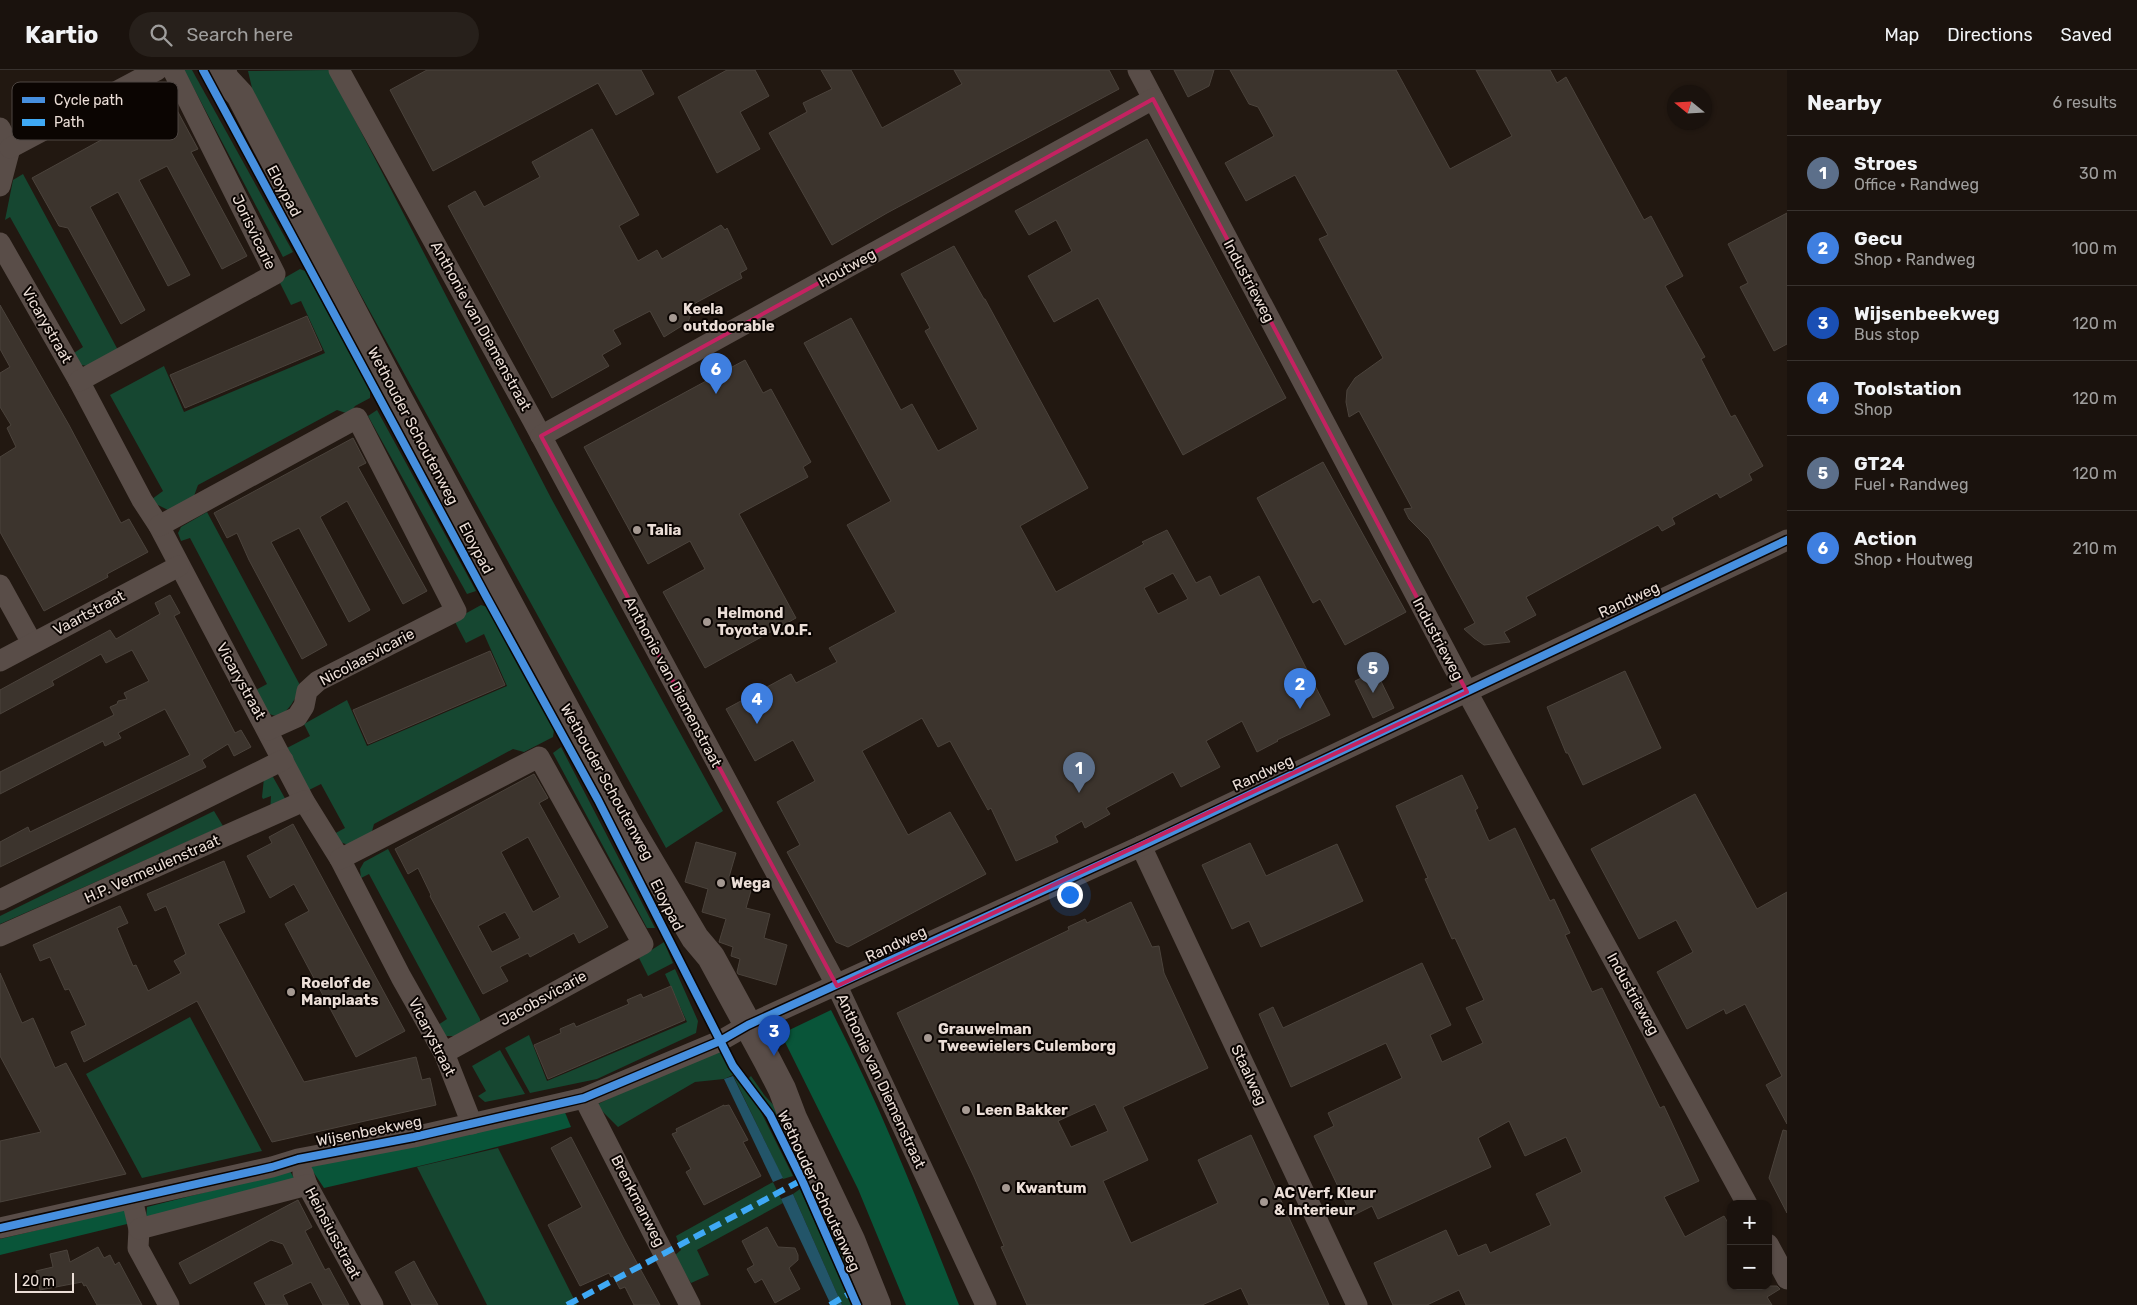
<!DOCTYPE html>
<html lang="en">
<head>
<meta charset="utf-8">
<style>
  body { margin:0; font-family:Rubik,sans-serif; background:#27201b; color:#f1f3f6 }
  .controls { position:absolute; right:15px; bottom:15px; display:grid; overflow:hidden; border-radius:10px; box-shadow:0 1px 4px #0004 }
  .controls button { width:45px; height:45px; display:grid; place-items:center; padding:0; border:0; border-bottom:1px solid #38322e; background:#1a120d; color:#f1f3f6; font:25px sans-serif }
  .compass { position:absolute; left:1667px; top:15px; width:45px; height:45px; border-radius:50%; background:#1a120d; box-shadow:0 1px 4px #0004; rotate:288deg }
  .scale { position:absolute; left:15px; bottom:12px; width:59px; box-sizing:border-box; padding-left:5px; border:2px solid #ebded7; border-top:0; font-size:14px; line-height:18px; white-space:nowrap; color:#ebded7; -webkit-text-stroke:4px #0b0502; paint-order:stroke }
  .you { position:absolute; left:1069px; top:824px; width:18px; height:18px; margin:-12px; border:4px solid #fff; border-radius:50%; background:#1a73e8; box-shadow:0 0 0 8px #1a73e833 }
  .badge { display:grid; place-items:center; width:32px; height:32px; border-radius:50%; background:#a59992; color:#fff; font-size:16px; font-weight:700 }
  .pin { position:absolute; translate:-50% -41px; filter:drop-shadow(0 1px 2px #0008) }
  .pin::after { content:''; position:absolute; top:26px; width:18px; height:15px; background:inherit; clip-path:polygon(0 0,100% 0,50% 100%) }
  .list { margin:0; padding:0; list-style:none }
  h2 { display:flex; justify-content:space-between; align-items:center; height:65px; margin:0; padding:0 20px; font-size:21px }
  h2 small { font-size:16px; font-weight:400; color:#9f9e9d }
  .list li { display:grid; grid-template-columns:32px 1fr auto; gap:15px; align-items:center; box-sizing:border-box; height:75px; padding:0 20px; border-top:1px solid #38322e }
  .list b { display:block; font-size:19px; white-space:nowrap }
  .list p { margin:0; font-size:16px; white-space:nowrap; color:#9f9e9d }
  .list em { font-size:16px; font-style:normal; color:#9f9e9d }
  .icon { flex:none; width:28px; height:28px; fill:none; stroke:currentColor; stroke-width:2; stroke-linecap:round; stroke-linejoin:round }
  .map { position:relative; flex:none; width:1787px; height:1235px; overflow:hidden }
  header { display:flex; align-items:center; gap:30px; box-sizing:border-box; height:70px; padding:0 25px; background:#1a120d; border-bottom:1px solid #38322e }
  header strong { font-size:24px }
  nav { display:flex; gap:28px; margin-inline-start:auto; font-size:18px }
  .search { width:350px; height:45px; background:#27201b; display:flex; align-items:center; gap:12px; box-sizing:border-box; padding:0 18px; border-radius:28px; color:#9f9e9d; font-size:19px }
  main { display:flex }
  aside { flex:1; background:#1a120d }
  .map>svg:first-child { display:block }
</style>
</head>
<body>
<header>
<strong>Kartio</strong>
<div class="search"><svg class="icon" aria-label="search" viewBox="0 0 24 24"><circle cx="10" cy="10" r="6"/><path d="M15 15l6 6"/></svg>Search here</div>
<nav><a>Map</a><a>Directions</a><a>Saved</a></nav>
</header>
<main>
<div class="map">
<svg width="1787" height="1235" viewBox="0 0 1787 1235">
  <rect width="100%" height="100%" fill="#221811"/>
  <!-- green -->
  <g fill="#164731">
    <polygon points="184,0 192,0 293,182 283,187"/>
    <polygon points="329,0 551,428 723,741 666,778 256,35 248,1"/>
    <polygon points="23,104 119,282 87,296 81,295 71,285 83,277 10,147 5,150 13,110"/>
    <polygon points="300,199 305,201 370,320 370,328 355,336 349,344 337,340 198,415 194,426 168,440 156,434 152,429 163,421 110,325 164,296 184,342 325,283 301,231 291,235 279,211"/>
    <polygon points="377,340 476,521 467,524 368,346"/>
    <path d="M 207,442 L 301,617 C 296,627 283,656 267,642 C 262,637 258,627 254,621 L 267,614 L 190,468 L 181,471 L 178,463 L 181,457 Z"/>
    <path d="M 481,535 L 487,537 L 554,660 L 553,667 L 524,682 L 513,679 L 374,754 L 371,765 C 353,773 348,781 332,765 L 345,758 L 321,714 L 307,721 L 285,679 L 310,666 L 304,654 L 347,630 L 367,676 L 507,616 L 484,564 L 466,573 L 454,550 Z"/>
    <polygon points="561,677 655,858 647,858 553,683"/>
    <polygon points="273,707 287,732 270,744 271,726 263,729 262,727 264,708"/>
    <polygon points="214,741 223,756 0,854 0,846"/>
    <polygon points="388,779 480,949 480,954 457,966 445,966 435,957 447,949 369,804 361,808 360,799 364,792"/>
    <polygon points="664,872 673,893 648,906 639,888"/>
    <polygon points="675,899 698,951 696,963 597,1009 530,1023 505,978 529,965 547,1011 687,952 665,904"/>
    <polygon points="190,947 262,1081 142,1108 86,1004"/>
    <polygon points="500,980 525,1024 485,1032 478,1026 486,1021 472,996"/>
    <polygon points="718,980 760,1040 793,1106 783,1109 733,1005 724,1009 695,1012 618,1057 596,1035 682,993"/>
    <polygon points="751,1006 765,1026 781,1043 866,1235 862,1235 776,1047 748,1009"/>
    <polygon points="498,1078 577,1235 487,1235 417,1097"/>
    <polygon points="773,1112 783,1133 697,1180 709,1205 691,1213 674,1186 681,1180 676,1166"/>
    <polygon points="800,1119 852,1235 842,1235 793,1124"/>
  </g>
  <!-- forest -->
  <g fill="#095539">
    <path d="M 831,940 C 880,1035 920,1136 959,1235 L 906,1235 L 858,1119 L 781,964 Z"/>
    <path d="M 564,1040 L 571,1057 C 489,1080 407,1099 324,1118 L 310,1097 Z"/>
    <polygon points="290,1101 295,1110 146,1149 147,1137"/>
    <polygon points="126,1139 127,1154 0,1185 0,1169"/>
  </g>
  <!-- water -->
  <g fill="#235569">
    <polygon points="733,1006 783,1108 773,1112 724,1009"/>
    <polygon points="793,1124 839,1228 842,1235 831,1235 781,1129"/>
  </g>
  <!-- building -->
  <g fill="#3c342d" stroke="#4b433c" fill-rule="evenodd">
    <polygon points="427,0 641,0 654,24 616,45 598,13 433,101 390,20"/>
    <polygon points="727,0 755,0 769,26 740,42 760,79 717,103 678,27"/>
    <polygon points="821,0 851,0 882,58 962,14 954,0 1109,0 1119,19 887,143 832,175 769,63 807,42 803,33 832,19"/>
    <polygon points="1174,0 1214,0 1209,16 1188,27"/>
    <polygon points="1230,0 1396,0 1450,99 1512,66 1476,0 1550,0 1557,13 1566,7 1644,150 1651,146 1683,206 1665,216 1705,287 1701,289 1731,347 1735,345 1763,396 1749,404 1752,410 1720,428 1717,423 1672,448 1675,454 1662,461 1658,455 1526,527 1536,545 1504,562 1510,572 1484,575 1474,568 1464,559 1475,553 1429,469 1409,449 1404,439 1412,438 1359,341 1349,347 1346,332 1347,320 1355,308 1383,288 1319,169 1328,165 1295,105 1246,131 1225,93 1274,66 1258,37 1249,34"/>
    <polygon points="172,31 198,79 191,82 247,186 222,199 167,96 139,110 190,205 168,216 118,122 90,137 145,240 121,254 68,158 59,156 32,108"/>
    <polygon points="592,59 639,145 619,156 638,191 657,180 662,189 721,155 725,160 727,158 747,199 740,203 742,208 690,236 691,244 688,252 664,267 650,241 613,260 621,274 602,285 609,296 552,328 448,136 475,121 484,137 540,107 532,92"/>
    <polygon points="1147,69 1286,328 1183,385 1098,228 1054,252 1028,206 1072,181 1056,150 1029,165 1015,141"/>
    <polygon points="1787,143 1787,274 1774,281 1740,217 1748,213 1728,174"/>
    <path d="M 954,176 L 984,229 L 985,229 L 1088,418 L 1020,456 L 1056,522 L 1144,474 L 1142,472 L 1167,460 L 1196,513 L 1210,506 L 1220,526 L 1259,506 L 1330,645 L 1277,670 L 1278,671 L 1257,682 L 1242,651 L 1206,671 L 1220,697 L 1181,717 L 1173,702 L 1106,738 L 1110,744 L 1092,754 L 1085,758 L 1082,751 L 1055,766 L 1058,772 L 1016,791 L 991,738 L 988,740 L 950,671 L 938,677 L 922,648 L 862,681 L 908,765 L 950,742 L 986,804 L 848,877 L 836,872 L 787,782 L 800,775 L 777,732 L 815,711 L 793,670 L 755,691 L 726,639 L 791,604 L 796,613 L 837,592 L 829,578 L 896,542 L 847,455 L 891,431 L 804,273 L 851,248 L 901,340 L 912,334 L 938,381 L 978,359 L 925,261 L 930,258 L 901,204 ZM 1173,503 L 1188,529 L 1158,544 L 1144,518 Z"/>
    <polygon points="0,235 69,355 121,453 129,449 148,482 107,504 108,507 44,541 0,462 0,387 16,377 7,358 11,355 0,337 0,303 10,297 0,279"/>
    <polygon points="307,246 322,280 185,338 170,305"/>
    <polygon points="745,290 763,323 771,319 811,392 803,397 808,407 739,444 796,548 705,598 663,522 705,499 690,471 648,494 584,377"/>
    <polygon points="353,368 366,393 358,397 427,521 403,534 347,431 320,447 370,540 349,552 299,458 271,472 327,575 302,589 249,490 237,463 227,468 214,443"/>
    <polygon points="1323,392 1406,542 1345,575 1320,529 1313,533 1257,428"/>
    <polygon points="170,525 180,543 174,546 235,663 241,660 251,677 234,686 228,674 202,690 206,697 0,797 0,772 28,757 30,762 190,685 165,639 118,663 121,668 105,676 103,671 0,724 0,702 114,645 110,637 117,634 118,631 127,629 124,623 149,611 132,580 106,593 101,584 52,611 54,615 0,644 0,620 110,560 116,569 160,544 155,533"/>
    <polygon points="490,581 505,615 368,674 353,640"/>
    <polygon points="1376,601 1394,638 1373,648 1355,611"/>
    <polygon points="1625,601 1661,678 1583,715 1568,683 1566,683 1547,637"/>
    <path d="M 534,704 L 548,728 L 539,733 L 608,857 L 579,873 L 574,863 L 530,887 L 528,883 L 500,897 L 508,911 L 483,924 L 430,826 L 431,825 L 418,798 L 408,804 L 395,779 ZM 528,767 L 560,827 L 533,842 L 501,782 ZM 505,842 L 520,868 L 492,882 L 478,856 Z"/>
    <polygon points="1462,705 1478,738 1475,740 1489,771 1515,758 1550,831 1554,829 1570,863 1565,865 1592,922 1602,918 1660,1038 1664,1036 1699,1111 1664,1127 1685,1167 1724,1146 1731,1158 1731,1216 1777,1216 1780,1219 1767,1227 1772,1235 1466,1235 1459,1220 1427,1235 1393,1235 1374,1193 1446,1160 1458,1186 1486,1174 1490,1183 1551,1155 1536,1124 1582,1102 1566,1067 1525,1086 1509,1051 1478,1068 1491,1097 1378,1149 1372,1136 1352,1146 1314,1066 1334,1056 1328,1043 1402,1008 1386,973 1291,1017 1259,944 1273,937 1283,958 1422,893 1451,955 1430,965 1442,992 1483,973 1466,938 1484,930 1455,868 1452,869 1425,809 1428,808 1396,736"/>
    <polygon points="1695,724 1757,839 1787,822 1787,1054 1766,1015 1782,1006 1745,934 1726,944 1724,939 1687,959 1657,902 1693,882 1676,850 1639,869 1591,779"/>
    <polygon points="293,754 405,961 356,987 285,854 309,841 294,814 270,828 247,786 272,773 269,767"/>
    <polygon points="696,772 736,783 729,807 753,814 746,838 770,844 764,868 787,875 776,915 738,904 737,902 740,889 731,886 733,877 719,872 726,849 702,842 708,819 685,812"/>
    <polygon points="1250,773 1266,806 1337,774 1363,831 1261,877 1249,851 1232,859 1202,795"/>
    <polygon points="224,791 245,842 218,854 304,1012 416,987 422,1010 430,1008 436,1035 272,1072 197,931 84,992 71,962 86,955 69,919 65,920 50,887 40,891 33,875 120,836 128,853 117,858 133,896 136,895 148,921 181,903 174,891 186,884 166,836 155,841 147,824"/>
    <path d="M 1131,832 L 1152,877 L 1159,876 L 1164,903 L 1208,998 L 1123,1037 L 1148,1090 L 1103,1111 L 1131,1173 L 1218,1133 L 1198,1090 L 1251,1065 L 1329,1235 L 1249,1235 L 1241,1218 L 1202,1235 L 1027,1235 L 1001,1177 L 1004,1176 L 974,1107 L 897,943 L 1069,860 L 1068,857 L 1085,849 L 1087,853 ZM 1095,1034 L 1108,1061 L 1071,1077 L 1058,1051 Z"/>
    <polygon points="0,903 22,953 33,948 55,998 66,993 126,1104 0,1132 0,1071 41,1062 0,986"/>
    <polygon points="671,916 685,950 548,1009 534,975 561,963 560,959 574,953 576,957 629,934 627,930 641,924 643,928"/>
    <polygon points="724,1035 724,1036 729,1035 748,1070 743,1072 761,1106 704,1135 686,1102 691,1099 672,1064 677,1062 676,1059"/>
    <polygon points="1783,1060 1787,1061 1787,1143 1769,1108"/>
    <polygon points="571,1067 625,1171 660,1235 634,1235 625,1217 620,1219 613,1206 611,1207 609,1203 580,1216 548,1155 582,1137 551,1078"/>
    <polygon points="298,1130 312,1157 305,1161 325,1200 329,1198 349,1235 323,1235 311,1212 283,1225 288,1235 266,1235 254,1213 293,1194 283,1174 271,1170 190,1214 179,1193"/>
    <polygon points="767,1157 778,1177 795,1178 798,1185 798,1190 789,1198 800,1219 775,1233 762,1209 755,1213 747,1199 754,1195 742,1171"/>
    <polygon points="98,1177 104,1188 110,1185 115,1195 119,1192 142,1235 97,1235 86,1215 84,1216 82,1212 40,1220 36,1201 53,1197 50,1184 67,1180 70,1192"/>
    <polygon points="414,1191 430,1221 438,1235 412,1235 395,1202"/>
  </g>
  <g fill="none" stroke-linecap="round" stroke-linejoin="round">
    <!-- minor -->
    <g stroke="#594d48" stroke-width="21">
      <polyline points="339,0 532,349 837,916 986,1235"/>
      <polyline points="1138,0 1467,622 1747,1134"/>
      <polyline points="0,58 10,78 0,116"/>
      <polyline points="10,78 157,0"/>
      <polyline points="0,173 79,311 142,430 159,456 304,731 340,789 401,907 444,983 472,1054"/>
      <polyline points="79,311 275,204 173,0"/>
      <polyline points="541,366 1153,29"/>
      <polyline points="159,456 357,348 456,541 318,611 307,621 304,636 297,647 268,660"/>
      <polyline points="0,515 32,573"/>
      <polyline points="0,591 179,496"/>
      <polyline points="1141,776 1357,1235"/>
      <polyline points="340,789 539,687 643,874 444,983"/>
      <polyline points="0,830 283,690"/>
      <polyline points="0,866 304,731"/>
      <polyline points="584,1028 690,1235"/>
      <polyline points="303,1103 307,1115 373,1235"/>
      <polyline points="132,1129 139,1159 138,1178 169,1235"/>
      <polyline points="0,1158 272,1097 298,1089 414,1067 584,1028 720,971 748,955 1141,776 1787,470"/>
      <polyline points="139,1159 307,1115"/>
      <polyline points="1768,1174 1787,1209"/>
    </g>
    <!-- tertiary -->
    <polyline stroke="#594d48" stroke-width="28" points="222,0 225,9 240,25 396,324 628,755 695,868 711,887 767,990 782,1019 793,1048 851,1170 877,1235"/>
    <!-- quiet -->
    <g stroke="#3fa9f5" stroke-width="6" stroke-dasharray="12 6" stroke-linecap="butt">
      <polyline points="567,1235 802,1110"/>
      <polyline points="830,1235 852,1222"/>
    </g>
    <!-- cycleway casing -->
    <g stroke="#0b0502" stroke-width="11">
      <g id="cycleway">
        <polyline points="203,0 487,528 598,730 733,996 770,1045 802,1110 857,1235"/>
        <polyline points="0,1158 272,1097 298,1089 414,1067 584,1028 720,971 748,955 1141,776 1787,470"/>
      </g>
    </g>
    <!-- cycleway -->
    <use href="#cycleway" stroke="#468fdf" stroke-width="8"/>
  </g>
  <!-- marked area -->
  <path fill="none" stroke="#c42261" stroke-width="4" stroke-linejoin="round" d="M 1153,29 L 1467,622 L 837,916 L 541,366 Z"/>
  <!-- markers -->
  <g fill="#a59992" stroke="#0b0502" stroke-width="2">
    <circle cx="673" cy="248" r="5"/>
    <circle cx="637" cy="460" r="5"/>
    <circle cx="707" cy="552" r="5"/>
    <circle cx="721" cy="813" r="5"/>
    <circle cx="291" cy="922" r="5"/>
    <circle cx="928" cy="968" r="5"/>
    <circle cx="966" cy="1040" r="5"/>
    <circle cx="1006" cy="1118" r="5"/>
    <circle cx="1264" cy="1132" r="5"/>
  </g>
  <g text-anchor="middle" dominant-baseline="central" stroke-width="4" stroke-linejoin="round" paint-order="stroke">
    <!-- street labels -->
    <g font-size="15" fill="#ebded7" stroke="#0b0502">
      <text transform="translate(284 121) rotate(62)">Eloypad</text>
      <text transform="translate(254 162) rotate(64)">Jorisvicarie</text>
      <text transform="translate(847 198) rotate(-29)">Houtweg</text>
      <text transform="translate(1249 211) rotate(62)">Industrieweg</text>
      <text transform="translate(47 255) rotate(60)">Vicarystraat</text>
      <text transform="translate(481 256) rotate(61)">Anthonie van Diemenstraat</text>
      <text transform="translate(413 356) rotate(62)">Wethouder Schoutenweg</text>
      <text transform="translate(476 478) rotate(62)">Eloypad</text>
      <text transform="translate(1629 530) rotate(-25)">Randweg</text>
      <text transform="translate(89 543) rotate(-28)">Vaartstraat</text>
      <text transform="translate(1438 569) rotate(62)">Industrieweg</text>
      <text transform="translate(367 587) rotate(-28)">Nicolaasvicarie</text>
      <text transform="translate(241 611) rotate(61)">Vicarystraat</text>
      <text transform="translate(673 612) rotate(62)">Anthonie van Diemenstraat</text>
      <text transform="translate(1263 703) rotate(-25)">Randweg</text>
      <text transform="translate(607 712) rotate(61)">Wethouder Schoutenweg</text>
      <text transform="translate(152 799) rotate(-24)">H.P. Vermeulenstraat</text>
      <text transform="translate(667 835) rotate(63)">Eloypad</text>
      <text transform="translate(896 874) rotate(-25)">Randweg</text>
      <text transform="translate(1633 924) rotate(61)">Industrieweg</text>
      <text transform="translate(543 928) rotate(-29)">Jacobsvicarie</text>
      <text transform="translate(432 967) rotate(63)">Vicarystraat</text>
      <text transform="translate(1249 1005) rotate(65)">Staalweg</text>
      <text transform="translate(881 1011) rotate(65)">Anthonie van Diemenstraat</text>
      <text transform="translate(369 1061) rotate(-11)">Wijsenbeekweg</text>
      <text transform="translate(819 1121) rotate(65)">Wethouder Schoutenweg</text>
      <text transform="translate(638 1131) rotate(63)">Brenkmanweg</text>
      <text transform="translate(333 1163) rotate(62)">Heinsiusstraat</text>
    </g>
    <!-- poi labels -->
    <g font-size="15" font-weight="bold" fill="#ebded7" stroke="#0b0502" text-anchor="start">
      <text x="683" y="239">Keela<tspan x="683" dy="17">outdoorable</tspan></text>
      <text x="647" y="460">Talia</text>
      <text x="717" y="543">Helmond<tspan x="717" dy="17">Toyota V.O.F.</tspan></text>
      <text x="731" y="813">Wega</text>
      <text x="301" y="913">Roelof de<tspan x="301" dy="17">Manplaats</tspan></text>
      <text x="938" y="959">Grauwelman<tspan x="938" dy="17">Tweewielers Culemborg</tspan></text>
      <text x="976" y="1040">Leen Bakker</text>
      <text x="1016" y="1118">Kwantum</text>
      <text x="1274" y="1123">AC Verf, Kleur<tspan x="1274" dy="17">&amp; Interieur</tspan></text>
    </g>
  </g>
  <!-- legend -->
  <rect x="12" y="12" width="166" height="58" rx="8" fill="#0b0502" stroke="#4e4642" stroke-width="1"/>
  <rect x="22" y="27" width="23" height="6" fill="#468fdf"/>
  <rect x="22" y="49" width="23" height="7" fill="#3fa9f5"/>
  <g font-size="14" fill="#ebded7">
    <text x="54" y="35">Cycle path</text>
    <text x="54" y="57">Path</text>
  </g>
</svg>
<div class="controls">
<button>+</button>
<button>−</button>
</div>
<svg class="compass" viewBox="-18 -18 36 36"><path d="M0-13l5 13h-10z" fill="#e53935"/><path d="M0 13l5-13h-10z" fill="#9f9e9d"/></svg>
<div class="scale">20 m</div>
<div class="you"></div>
<div class="pin badge" style="left:1079px;top:723px;background:#5c6f8a">1</div>
<div class="pin badge" style="left:1300px;top:639px;background:#3f7fe0">2</div>
<div class="pin badge" style="left:774px;top:986px;background:#1a4fb4">3</div>
<div class="pin badge" style="left:757px;top:654px;background:#3f7fe0">4</div>
<div class="pin badge" style="left:1373px;top:623px;background:#5c6f8a">5</div>
<div class="pin badge" style="left:716px;top:324px;background:#3f7fe0">6</div>
</div>
<aside>
<h2>Nearby<small>6 results</small></h2>
<ul class="list">
<li><span class="badge" style="background:#5c6f8a">1</span><div><b>Stroes</b><p>Office · Randweg</p></div><em>30 m</em></li>
<li><span class="badge" style="background:#3f7fe0">2</span><div><b>Gecu</b><p>Shop · Randweg</p></div><em>100 m</em></li>
<li><span class="badge" style="background:#1a4fb4">3</span><div><b>Wijsenbeekweg</b><p>Bus stop</p></div><em>120 m</em></li>
<li><span class="badge" style="background:#3f7fe0">4</span><div><b>Toolstation</b><p>Shop</p></div><em>120 m</em></li>
<li><span class="badge" style="background:#5c6f8a">5</span><div><b>GT24</b><p>Fuel · Randweg</p></div><em>120 m</em></li>
<li><span class="badge" style="background:#3f7fe0">6</span><div><b>Action</b><p>Shop · Houtweg</p></div><em>210 m</em></li>
</ul>
</aside>
</main>
</body>
</html>
